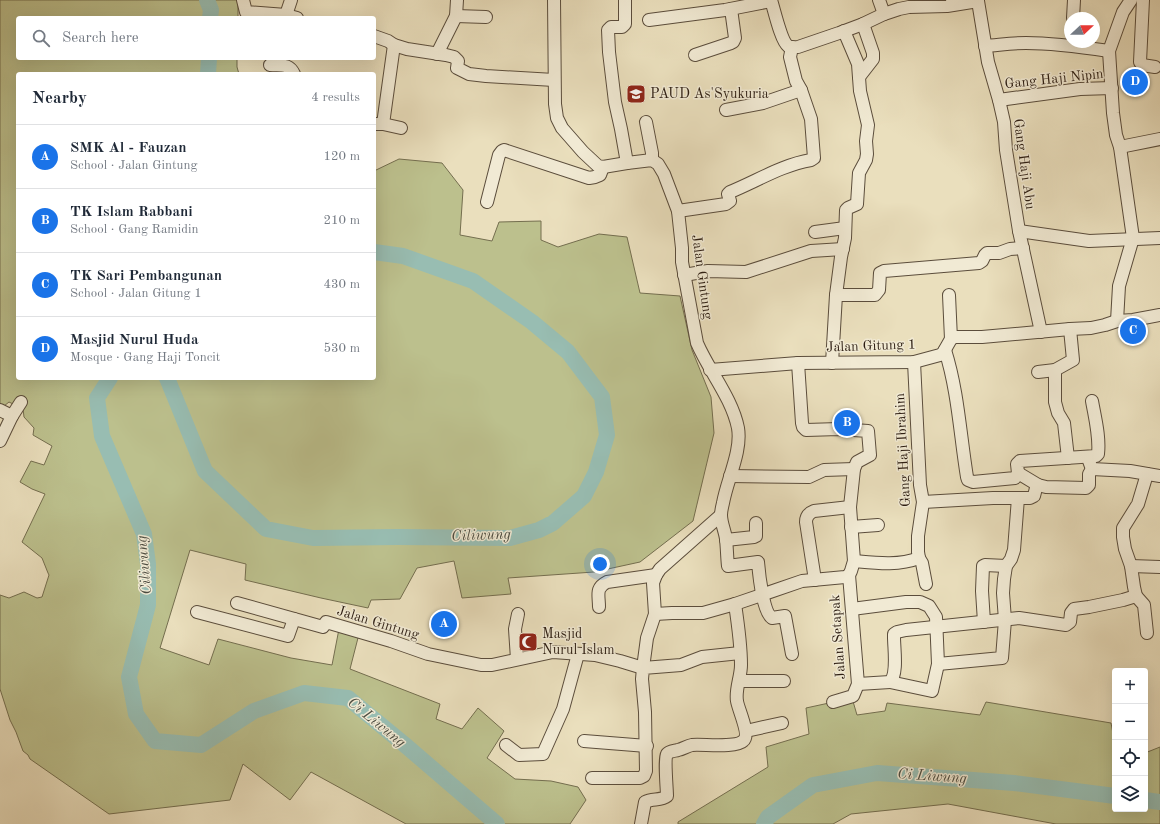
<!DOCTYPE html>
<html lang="en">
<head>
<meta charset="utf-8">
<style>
  body { margin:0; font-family:"Old Standard TT",serif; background:#f2f2f3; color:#1f2937 }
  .controls { position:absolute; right:12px; bottom:12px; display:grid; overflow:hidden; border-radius:4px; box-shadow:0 4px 16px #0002 }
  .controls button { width:36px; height:36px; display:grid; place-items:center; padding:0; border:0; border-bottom:1px solid #e0e1e3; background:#fff; color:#1f2937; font:20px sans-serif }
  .compass { position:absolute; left:1064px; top:12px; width:36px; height:36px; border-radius:50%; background:#fff; box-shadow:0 4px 16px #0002; rotate:68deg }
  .you { position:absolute; left:600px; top:564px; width:14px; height:14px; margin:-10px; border:3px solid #fff; border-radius:50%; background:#1a73e8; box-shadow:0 0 0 6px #1a73e833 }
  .badge { display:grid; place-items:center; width:26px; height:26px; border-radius:50%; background:#1a73e8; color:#fff; font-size:13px; font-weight:700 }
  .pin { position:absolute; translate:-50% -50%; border:2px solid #fff; box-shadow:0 1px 4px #0006 }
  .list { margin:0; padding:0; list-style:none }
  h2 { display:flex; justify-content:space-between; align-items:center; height:52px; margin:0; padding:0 16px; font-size:17px }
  h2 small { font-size:13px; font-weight:400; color:#747a83 }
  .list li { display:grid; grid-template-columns:26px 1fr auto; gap:12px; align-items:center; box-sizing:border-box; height:64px; padding:0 16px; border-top:1px solid #e0e1e3 }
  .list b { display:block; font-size:15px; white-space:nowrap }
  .list p { margin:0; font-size:13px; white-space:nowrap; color:#747a83 }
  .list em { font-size:13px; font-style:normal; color:#747a83 }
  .icon { flex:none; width:22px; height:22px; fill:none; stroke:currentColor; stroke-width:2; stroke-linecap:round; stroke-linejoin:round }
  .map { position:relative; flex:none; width:1160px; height:824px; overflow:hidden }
  .search { position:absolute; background:#fff; box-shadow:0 4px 16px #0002; left:16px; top:16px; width:360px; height:44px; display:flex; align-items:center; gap:10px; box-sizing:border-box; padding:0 14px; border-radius:4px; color:#747a83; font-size:15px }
  .panel { position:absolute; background:#fff; box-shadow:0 4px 16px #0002; left:16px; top:72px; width:360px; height:308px; border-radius:4px }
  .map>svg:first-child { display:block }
</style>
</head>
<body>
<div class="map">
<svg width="1160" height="824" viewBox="0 0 1160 824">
  <rect width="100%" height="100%" fill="#eadfbd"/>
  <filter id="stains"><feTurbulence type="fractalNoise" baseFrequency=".005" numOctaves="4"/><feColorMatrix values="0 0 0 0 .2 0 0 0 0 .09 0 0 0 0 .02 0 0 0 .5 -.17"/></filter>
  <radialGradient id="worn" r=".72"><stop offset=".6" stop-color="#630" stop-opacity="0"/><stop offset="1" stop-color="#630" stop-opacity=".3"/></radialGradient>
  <!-- green -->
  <g fill="#bcc08d" stroke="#746e4f">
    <polygon points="0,0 238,0 238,18 18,18 18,58 237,58 237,67 239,74 18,74 18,378 374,378 374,171 399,159 442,163 463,190 460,235 492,241 499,222 541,221 541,240 558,247 599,234 627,237 640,293 680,296 692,350 711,397 714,433 693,521 640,562 594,572 508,578 511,594 462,598 454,561 417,568 400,599 371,600 368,608 321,598 245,580 246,564 190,550 160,648 209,665 218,639 291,658 332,665 339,629 359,634 350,669 440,704 436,719 462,729 478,708 504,731 487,758 515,779 551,781 578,787 586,800 570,824 406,824 311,772 290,800 243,764 230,800 109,814 30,759 28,755 23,751 16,732 10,720 0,689 0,595 9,598 24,592 37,598 42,597 49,575 48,573 42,558 22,542 45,494 32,489 20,482 31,461 44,465 52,446 33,435 34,428 24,417 23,409 9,402 4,406 0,404"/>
    <polygon points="852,698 857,715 885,711 887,703 980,715 986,702 1111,723 1115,744 1115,809 1145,809 1145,753 1160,747 1160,824 1056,824 948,804 851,814 833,824 678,824 678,822 768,767 766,747 809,734 806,708"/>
  </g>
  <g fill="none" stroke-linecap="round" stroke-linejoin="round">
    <!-- river -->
    <g stroke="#98bdb2" stroke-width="16">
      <polyline points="207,0 211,10 210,18"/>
      <polyline points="208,74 209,58"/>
      <polyline points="110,378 97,398 102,436 144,534 148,564 148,605 129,677 136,714 155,741 201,745 254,711 304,693 348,698 405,745 497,824"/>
      <polyline points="167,378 205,471 266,529 313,538 398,537 510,538 539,530 553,523 584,496 596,472 607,435 602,397 568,352 532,322 473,281 403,256 374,252"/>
      <polyline points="1145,800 1160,802"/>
      <polyline points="764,824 768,817 813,785 877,773 1014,783 1115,796"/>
    </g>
    <!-- minor casing -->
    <g stroke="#5b4d3c" stroke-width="14">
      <g id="minor">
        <polyline points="243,0 246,12 286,15 297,18"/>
        <path d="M 554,0 L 555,104 L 557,118 L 562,128 L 583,152 L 598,166 L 603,167 L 627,163 L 652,160 L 658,164 L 664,174 L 678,211 L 682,248 L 682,262 L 697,343 C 709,371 732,398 738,428 C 742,451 727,480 723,503 C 722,507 721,511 721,515 C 721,523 725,531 726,539 C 727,548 727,557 728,566 L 758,562 C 759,574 763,612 772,618 L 785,616 L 792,654"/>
        <polyline points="625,0 625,24 622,27 611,27 608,30 609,52 615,102 621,129 627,163"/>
        <path d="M 771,0 C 774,9 781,41 788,46 C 791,48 795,47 798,47 L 839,33 L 863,24 L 884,14 L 899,9 L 909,7 L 947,6 L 978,1 L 978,0"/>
        <polyline points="879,0 884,14"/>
        <polyline points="1143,0 1140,62 1142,65 1155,67"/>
        <polyline points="978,1 988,62 999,100 1004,122 1006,150 1019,231 1041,332"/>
        <polyline points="456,16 486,17"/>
        <polyline points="285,18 291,0"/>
        <polyline points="1073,18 1074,0"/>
        <polyline points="649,20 725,10 771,1"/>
        <polyline points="374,36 388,41 394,45 407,49 446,55 454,57 458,61 457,68 469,74 486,76 554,80"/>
        <path d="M 985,46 C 999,45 1012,43 1026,43 C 1054,43 1082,47 1109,51"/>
        <polyline points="437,54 456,16 457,0"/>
        <polyline points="695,55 731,43 733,42 735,38 731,9"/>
        <path d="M 270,65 C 281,66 289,63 294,74"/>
        <polyline points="859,77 873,59 873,53 863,24"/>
        <polyline points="999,100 1080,89 1112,88"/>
        <polyline points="726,110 763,103 801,90"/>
        <polyline points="646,122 652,153 652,160"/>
        <polyline points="374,124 383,124 401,128"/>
        <polyline points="383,124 394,45"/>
        <polyline points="1120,147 1160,139"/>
        <polyline points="487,202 499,155 502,151 504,150 589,178 595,177 600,175 603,167"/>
        <path d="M 678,211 L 726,204 L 730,201 L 728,194 L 730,192 C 757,181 782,165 811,160 L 814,158 L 811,119 L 801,90 L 796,81 L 790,57 L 792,47"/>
        <polyline points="1019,231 1089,241 1160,238"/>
        <polyline points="815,232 845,228"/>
        <polyline points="684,275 708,271 746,272 811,251 843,249"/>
        <polyline points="836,295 875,295 879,290 880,273 884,271 979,263 982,261 985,255 987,253 999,253 1010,249 1023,248"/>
        <polyline points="949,295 951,339"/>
        <polyline points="1117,321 1119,286 1133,238 1120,147 1116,135 1113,113 1109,51 1123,12 1131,0"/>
        <path d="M 945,350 C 958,391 960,434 967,477 L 968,480 L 973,482 L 1015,478 L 1018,473 L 1017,464 L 1020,461 L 1096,456 L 1098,454 C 1100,437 1095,418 1092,401"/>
        <polyline points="914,362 920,485 923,502 918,536 918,552 919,558 922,563 926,584"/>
        <polyline points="832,363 836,295 841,257 845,238 846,210 848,208 857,204 859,173 866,160 867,154 866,141 868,125 860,91 858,64 844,31"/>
        <polyline points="710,370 798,363 914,362 940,355 943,353 951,339 955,337 982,337 1070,329 1091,328 1105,325 1117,321 1133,320 1160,315"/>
        <polyline points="1055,370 1055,402 1058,413 1064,423 1068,458"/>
        <polyline points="1038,372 1055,370 1073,360 1070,329"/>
        <polyline points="0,410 12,416"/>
        <polyline points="0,441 12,416 21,402"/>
        <polyline points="1089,461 1092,469 1130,471 1160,476"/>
        <polyline points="1018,473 1038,485 1046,487 1086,488 1089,485 1089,474 1092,469"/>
        <polyline points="730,476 809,477 824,470 854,469"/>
        <polyline points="923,502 993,498 1030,498 1034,496 1036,488 1038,485"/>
        <polyline points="851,527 878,525"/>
        <polyline points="726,540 754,537 756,536 756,523"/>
        <path d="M 854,561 C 876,563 898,566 919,558"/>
        <polyline points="1131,566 1160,567"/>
        <path d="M 815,580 L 806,522 C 806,516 809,513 814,511 L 850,507"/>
        <polyline points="1136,596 1144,605 1147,633"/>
        <polyline points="237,603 323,627 326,622 391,641 428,654 481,665 492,665 553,652 595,655 620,661 643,668 647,638 655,614 653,583 656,575 660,569 721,515"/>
        <path d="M 599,607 C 599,595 595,588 607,582 L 656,575"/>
        <polyline points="852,609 906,602 920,602 929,606 936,617 938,664 932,691 890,682"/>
        <polyline points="197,612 288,636 294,619"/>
        <polyline points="655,614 672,613 703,613 735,604 802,581 845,577 849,575 851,571 854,561 850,507 854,469 857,462 870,455 868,431 839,429 806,430 803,427 802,423 798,363"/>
        <polyline points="984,622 982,591 983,566 985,565 1006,566"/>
        <polyline points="517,659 515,629 518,614"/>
        <polyline points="938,664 1002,658 1005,620 1003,593 1004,579 1006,566 1011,559 1014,550 1018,498"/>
        <polyline points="739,681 784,681"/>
        <path d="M 858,684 L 890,682 C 898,674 894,649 894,637 L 894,634 L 897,632 L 906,630 L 1019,618 L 1066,625 L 1070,622 L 1071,613 L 1074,609 L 1089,607 L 1123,600 L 1136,596 L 1134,587 L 1131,566 L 1125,549 L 1123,537 L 1123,528 L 1138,504 L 1147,474"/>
        <polyline points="833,702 853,696 858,684 849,575"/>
        <polyline points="746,731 782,723"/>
        <polyline points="584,741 647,746"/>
        <polyline points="506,745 519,755 543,754 563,709 578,654"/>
        <polyline points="592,778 640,778 644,776 646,771 645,712 642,679 643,668 681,665 702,657 740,653"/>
        <path d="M 641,824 L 645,802 C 652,798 661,801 667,796 C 667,789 664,759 667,754 C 669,751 675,751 678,750 C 683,749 687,746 692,745 C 703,744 736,748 743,741 C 751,735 738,709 737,701 C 735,689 741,677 741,665 C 741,644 738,624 735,604"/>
      </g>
    </g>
    <!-- minor -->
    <use href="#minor" stroke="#f1ead4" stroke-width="12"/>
  </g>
  <!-- icons -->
  <defs>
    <g id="school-square" transform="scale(1)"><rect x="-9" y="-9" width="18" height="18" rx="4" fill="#8f2418" stroke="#f1ead4"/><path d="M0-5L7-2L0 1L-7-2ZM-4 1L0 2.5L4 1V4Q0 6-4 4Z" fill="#fff"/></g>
    <g id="mosque-square" transform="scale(1)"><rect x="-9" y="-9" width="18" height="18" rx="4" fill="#8f2418" stroke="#f1ead4"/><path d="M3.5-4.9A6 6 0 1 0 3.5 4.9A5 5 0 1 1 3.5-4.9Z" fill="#fff"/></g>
  </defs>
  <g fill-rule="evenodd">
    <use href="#school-square" x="636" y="94"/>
    <use href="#mosque-square" x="528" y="642"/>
  </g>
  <g text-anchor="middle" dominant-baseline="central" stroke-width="3" stroke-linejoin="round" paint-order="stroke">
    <!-- street labels -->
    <g font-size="14" fill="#2b1c11" stroke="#f1ead4">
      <text transform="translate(1054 79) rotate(-6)">Gang Haji Nipin</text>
      <text transform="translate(1024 164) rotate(82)">Gang Haji Abu</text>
      <text transform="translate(702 277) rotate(82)">Jalan Gintung</text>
      <text transform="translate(871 346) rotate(-2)">Jalan Gitung 1</text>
      <text transform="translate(903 450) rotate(-93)">Gang Haji Ibrahim</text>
      <text transform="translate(378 623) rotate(17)">Jalan Gintung</text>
      <text transform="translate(838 637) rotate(-94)">Jalan Setapak</text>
    </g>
    <!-- poi labels -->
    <g font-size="14" fill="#2b1c11" stroke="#f1ead4" text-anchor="start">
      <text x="650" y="94">PAUD As'Syukuria</text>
      <text x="542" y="634">Masjid<tspan x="542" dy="16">Nurul Islam</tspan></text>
    </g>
    <!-- water labels -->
    <g font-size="15" font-style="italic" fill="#4c4c41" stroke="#f1ead4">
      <text transform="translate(481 536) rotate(-2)">Ciliwung</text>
      <text transform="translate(145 565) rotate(-95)">Ciliwung</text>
      <text transform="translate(376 723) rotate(39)">Ci Liwung</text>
      <text transform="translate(932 777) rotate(4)">Ci Liwung</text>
    </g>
  </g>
  <rect width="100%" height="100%" filter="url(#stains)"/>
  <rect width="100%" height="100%" fill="url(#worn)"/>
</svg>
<div class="controls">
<button>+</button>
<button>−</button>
<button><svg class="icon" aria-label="locate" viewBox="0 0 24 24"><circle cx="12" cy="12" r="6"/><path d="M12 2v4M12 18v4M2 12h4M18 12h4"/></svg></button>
<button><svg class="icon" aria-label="layers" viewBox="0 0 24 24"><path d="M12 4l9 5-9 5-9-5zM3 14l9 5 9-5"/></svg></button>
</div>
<svg class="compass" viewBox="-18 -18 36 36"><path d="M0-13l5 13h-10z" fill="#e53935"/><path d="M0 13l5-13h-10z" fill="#747a83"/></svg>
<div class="you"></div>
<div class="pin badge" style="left:444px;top:624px">A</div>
<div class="pin badge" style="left:847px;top:423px">B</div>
<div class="pin badge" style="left:1133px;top:331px">C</div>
<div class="pin badge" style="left:1135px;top:82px">D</div>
<div class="search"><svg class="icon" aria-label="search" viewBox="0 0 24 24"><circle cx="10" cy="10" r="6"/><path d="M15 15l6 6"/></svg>Search here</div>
<section class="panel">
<h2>Nearby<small>4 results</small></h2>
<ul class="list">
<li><span class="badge">A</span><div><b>SMK Al - Fauzan</b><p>School · Jalan Gintung</p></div><em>120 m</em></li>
<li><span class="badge">B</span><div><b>TK Islam Rabbani</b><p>School · Gang Ramidin</p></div><em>210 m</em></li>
<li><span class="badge">C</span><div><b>TK Sari Pembangunan</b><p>School · Jalan Gitung 1</p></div><em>430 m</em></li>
<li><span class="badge">D</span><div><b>Masjid Nurul Huda</b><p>Mosque · Gang Haji Toncit</p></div><em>530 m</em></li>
</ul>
</section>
</div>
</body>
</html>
